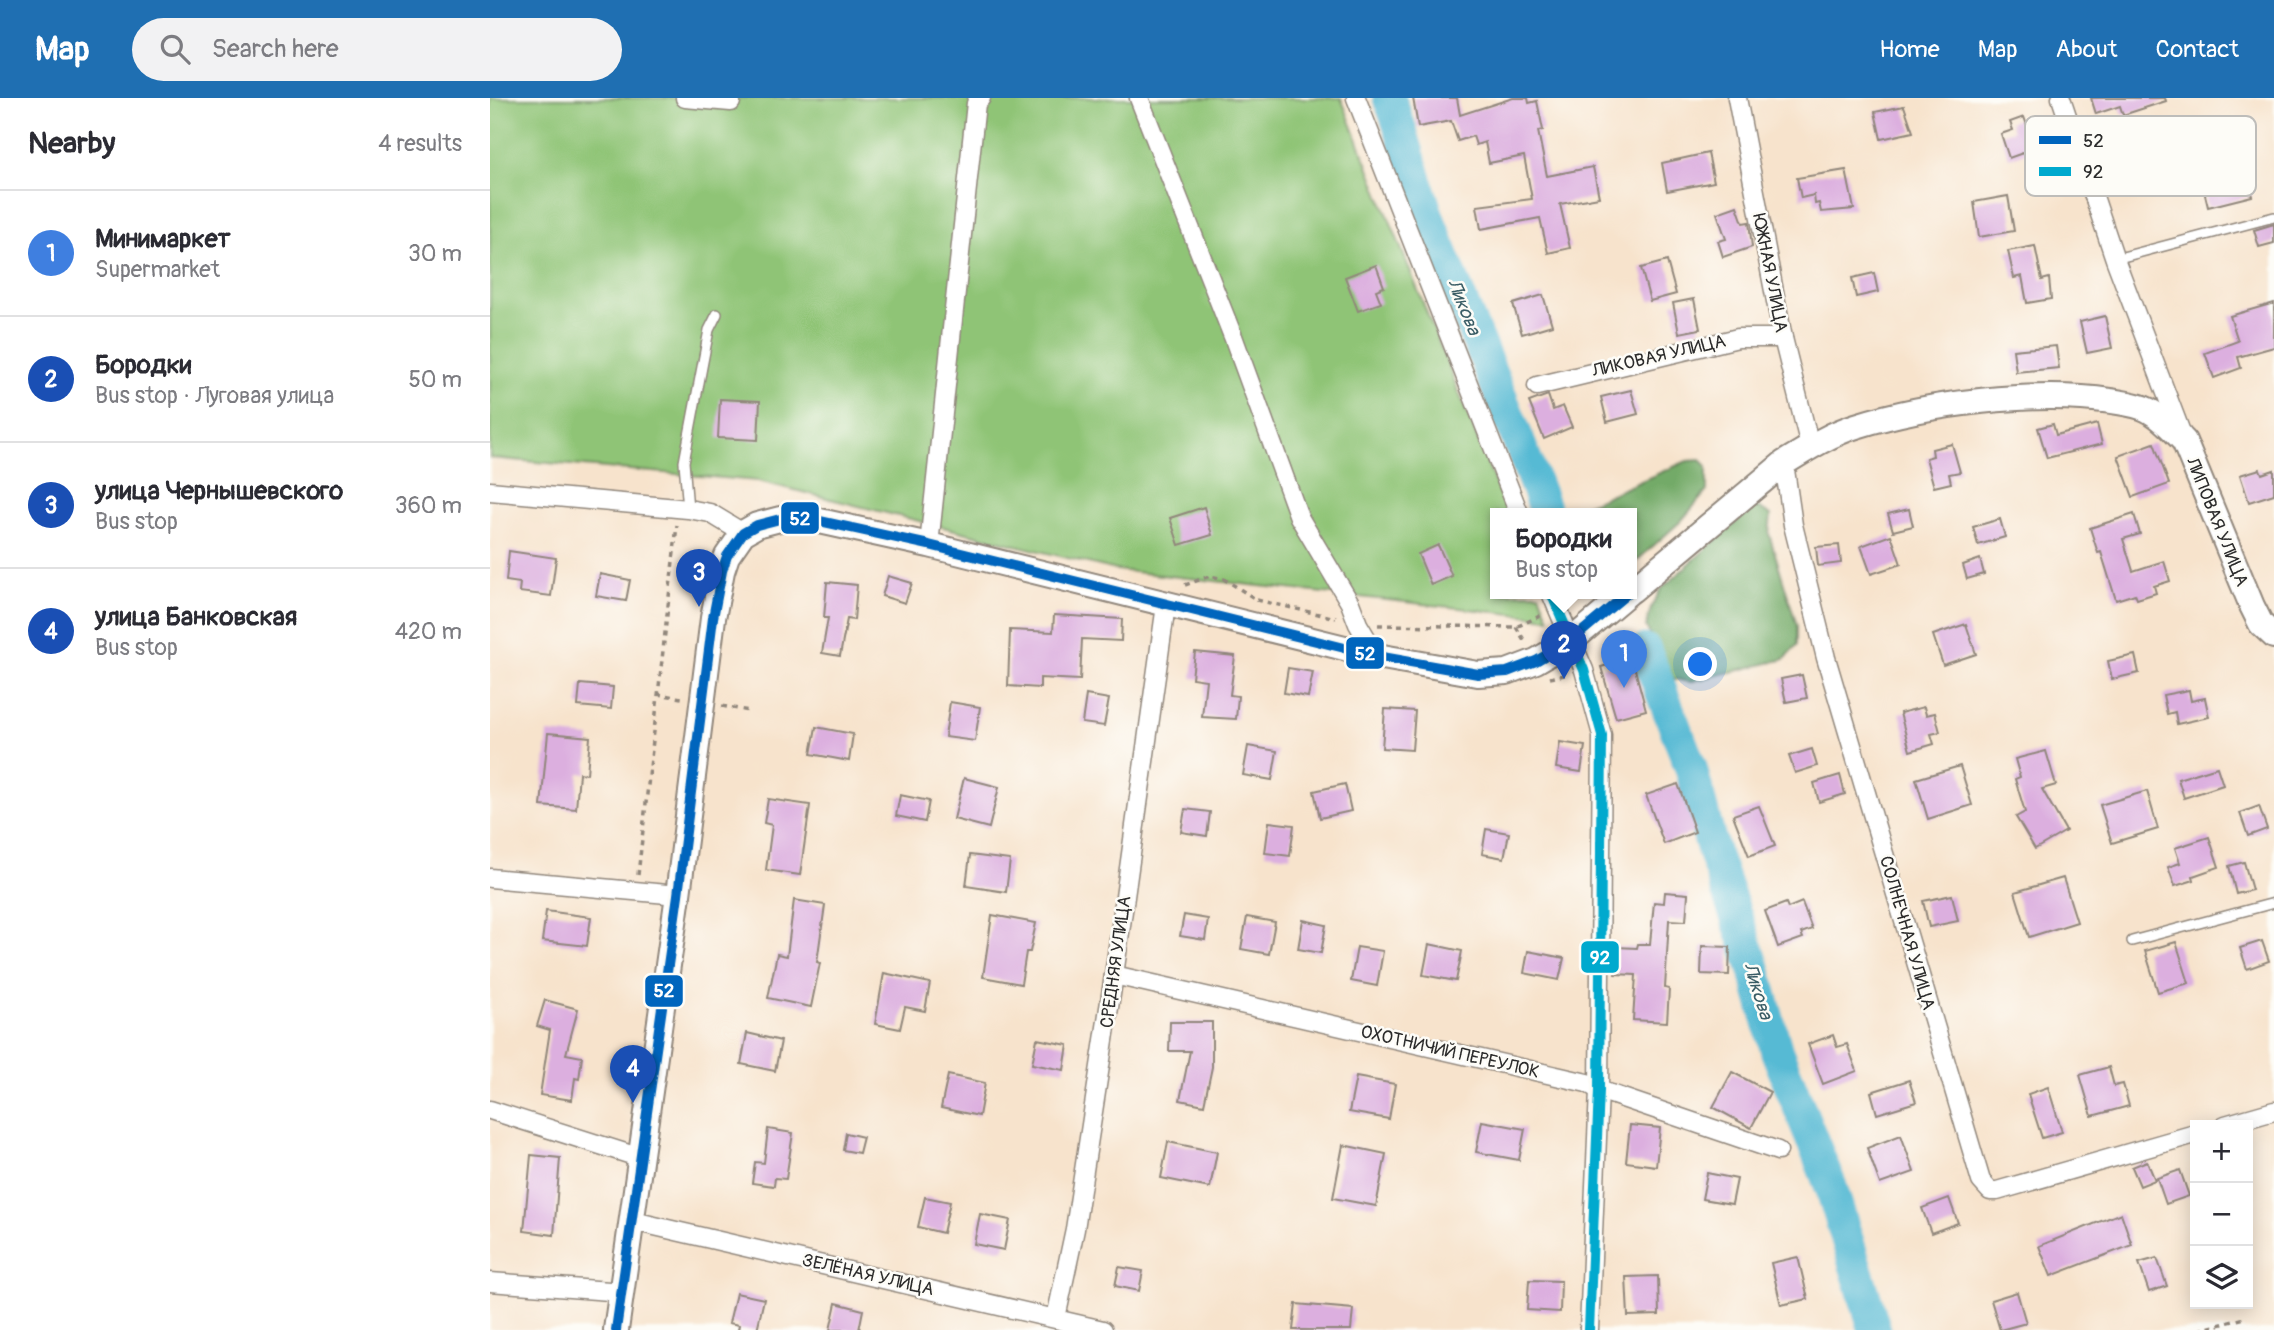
<!DOCTYPE html>
<html lang="en">
<head>
<meta charset="utf-8">
<style>
  body { margin:0; font-family:Pangolin,sans-serif; background:#f2f2f3; color:#2b2b33 }
  .controls { position:absolute; right:21px; bottom:21px; display:grid; overflow:hidden; border-radius:0px; box-shadow:0 4px 18px #0003 }
  .controls button { width:63px; height:63px; display:grid; place-items:center; padding:0; border:0; border-bottom:2px solid #e1e1e2; background:#fff; color:#2b2b33; font:35px sans-serif }
  .you { position:absolute; left:1211px; top:567px; width:24px; height:24px; margin:-18px; border:5px solid #fff; border-radius:50%; background:#1a73e8; box-shadow:0 0 0 10px #1a73e833 }
  .badge { display:grid; place-items:center; width:46px; height:46px; border-radius:50%; background:#1f6fb2; color:#fff; font-size:23px; font-weight:700 }
  .pin { position:absolute; translate:-50% -58px; filter:drop-shadow(0 2px 4px #0008) }
  .pin::after { content:''; position:absolute; top:37px; width:24px; height:21px; background:inherit; clip-path:polygon(0 0,100% 0,50% 100%) }
  .popup { position:absolute; left:1000px; top:410px; width:147px; height:91px; box-sizing:border-box; display:grid; place-content:center; border-radius:0px; background:#fff; filter:drop-shadow(0 2px 5px #0005); font-size:23px; white-space:nowrap; color:#7c7c81 }
  .popup b { font-size:26px; color:#2b2b33 }
  .popup::after { content:''; position:absolute; left:50%; top:100%; margin-left:-14px; border:14px solid transparent; border-top-color:#fff }
  .list { margin:0; padding:0; list-style:none }
  h2 { display:flex; justify-content:space-between; align-items:center; height:91px; margin:0; padding:0 28px; font-size:30px }
  h2 small { font-size:23px; font-weight:400; color:#7c7c81 }
  .list li { display:grid; grid-template-columns:46px 1fr auto; gap:21px; align-items:center; box-sizing:border-box; height:126px; padding:0 28px; border-top:2px solid #e1e1e2 }
  .list b { display:block; font-size:26px; white-space:nowrap }
  .list p { margin:0; font-size:23px; white-space:nowrap; color:#7c7c81 }
  .list em { font-size:23px; font-style:normal; color:#7c7c81 }
  .icon { flex:none; width:38px; height:38px; fill:none; stroke:currentColor; stroke-width:2; stroke-linecap:round; stroke-linejoin:round }
  .map { position:relative; flex:none; width:1784px; height:1232px; overflow:hidden }
  header { display:flex; align-items:center; gap:42px; box-sizing:border-box; height:98px; padding:0 35px; background:#1f6fb2; color:#fff }
  header strong { font-size:33px }
  nav { display:flex; gap:38px; margin-inline-start:auto; font-size:24px }
  .search { width:490px; height:63px; background:#f2f2f3; display:flex; align-items:center; gap:18px; box-sizing:border-box; padding:0 24px; border-radius:38px; color:#7c7c81; font-size:26px }
  main { display:flex }
  aside { flex:1; background:#fff }
  .map>svg:first-child { display:block }
</style>
</head>
<body>
<header>
<strong>Map</strong>
<div class="search"><svg class="icon" aria-label="search" viewBox="0 0 24 24"><circle cx="10" cy="10" r="6"/><path d="M15 15l6 6"/></svg>Search here</div>
<nav><a>Home</a><a>Map</a><a>About</a><a>Contact</a></nav>
</header>
<main>
<aside>
<h2>Nearby<small>4 results</small></h2>
<ul class="list">
<li><span class="badge" style="background:#3f7fe0">1</span><div><b>Минимаркет</b><p>Supermarket</p></div><em>30 m</em></li>
<li><span class="badge" style="background:#1a4fb4">2</span><div><b>Бородки</b><p>Bus stop · Луговая улица</p></div><em>50 m</em></li>
<li><span class="badge" style="background:#1a4fb4">3</span><div><b>улица Чернышевского</b><p>Bus stop</p></div><em>360 m</em></li>
<li><span class="badge" style="background:#1a4fb4">4</span><div><b>улица Банковская</b><p>Bus stop</p></div><em>420 m</em></li>
</ul>
</aside>
<div class="map">
<svg width="1784" height="1232" viewBox="0 0 1784 1232">
  <rect width="100%" height="100%" fill="#fdfcf7"/>
  <filter id="ink" filterUnits="userSpaceOnUse"><feTurbulence type="fractalNoise" baseFrequency=".0143" numOctaves="2"/><feDisplacementMap in="SourceGraphic" scale="14" xChannelSelector="R" yChannelSelector="G"/><feConvolveMatrix kernelMatrix="1 2 1 2 8 2 1 2 1" color-interpolation-filters="sRGB"/></filter>
  <filter id="wash" filterUnits="userSpaceOnUse"><feTurbulence type="fractalNoise" baseFrequency=".00686" numOctaves="4" result="noise"/><feDisplacementMap in="SourceGraphic" scale="28" xChannelSelector="R" yChannelSelector="G"/><feGaussianBlur stdDeviation="1.57" result="paint"/><feColorMatrix in="noise" values="0 0 0 0 0 0 0 0 0 0 0 0 0 0 0 0 0 1.4 0 .05"/><feComposite in="paint" operator="in"/></filter>
  <g filter="url(#wash)">
    <rect width="100%" height="100%" fill="#f7e3cc"/>
    <!-- green -->
    <polygon fill="#8fc476" stroke="#5d7850" stroke-width="2" points="0,0 851,0 1017,415 1006,415 1006,495 1049,495 1059,520 626,472 268,383 0,360"/>
    <!-- forest -->
    <g fill="#73aa67" stroke="#4f6a49" stroke-width="2">
      <path d="M 1029,331 L 1035,337 L 1061,404 L 1068,415 L 1041,415 C 1031,389 1014,362 1023,335 Z"/>
      <polygon points="1211,362 1217,368 1217,393 1191,423 1142,467 1142,415 1078,415 1197,363"/>
      <polygon points="1265,407 1281,417 1279,436 1307,528 1307,547 1295,561 1199,584 1180,580 1166,566 1165,546 1156,529 1161,510 1170,492"/>
    </g>
    <g fill="none" stroke-linecap="round" stroke-linejoin="round">
      <!-- river -->
      <g stroke="#56bad4" stroke-width="33">
        <path d="M 899,0 C 916,41 925,85 941,127 C 978,223 1021,318 1056,415"/>
        <polyline points="1155,552 1201,670 1223,753 1263,866 1287,954 1341,1089 1385,1232"/>
      </g>
    </g>
    <g id="blocks">
      <!-- building -->
      <g fill="#dcafdf">
        <polygon points="923,0 967,0 970,17 1023,0 1038,0 1039,5 1047,3 1053,32 1048,33 1057,78 1103,69 1109,99 1070,106 1080,150 1058,155 1050,120 991,131 987,108 1042,101 1034,58 999,65 995,44 986,47 983,38 968,43 961,23 928,29"/>
        <polygon points="1601,0 1675,0 1676,3 1633,17 1630,8 1606,16"/>
        <polygon points="1414,8 1423,34 1391,41 1385,14"/>
        <polygon points="1534,19 1537,27 1546,24 1555,47 1519,60 1511,36 1523,32 1520,24"/>
        <polygon points="1670,40 1679,57 1630,82 1618,56 1638,46 1641,54"/>
        <polygon points="1218,55 1224,84 1177,93 1172,65"/>
        <polygon points="1753,64 1762,98 1718,109 1710,76"/>
        <polygon points="1356,72 1364,111 1331,114 1329,105 1325,106 1324,97 1311,100 1307,80"/>
        <polygon points="1518,98 1524,133 1489,139 1484,104"/>
        <polygon points="1247,108 1253,125 1259,124 1262,149 1233,159 1228,143 1236,141 1227,115"/>
        <polygon points="1784,126 1784,145 1769,149 1764,132"/>
        <polygon points="1545,148 1552,182 1559,180 1561,201 1537,205 1532,178 1524,180 1518,153"/>
        <polygon points="1177,163 1186,196 1160,203 1151,170"/>
        <polygon points="886,167 894,189 886,192 891,205 868,213 855,179"/>
        <polygon points="1384,175 1388,194 1366,199 1362,180"/>
        <polygon points="1053,197 1062,227 1032,236 1023,206"/>
        <polygon points="1204,201 1210,231 1189,235 1183,205"/>
        <polygon points="1784,205 1784,249 1748,259 1751,270 1724,280 1715,255 1748,243 1740,218"/>
        <polygon points="1615,218 1622,250 1597,255 1590,224"/>
        <polygon points="1566,248 1569,270 1526,274 1523,252"/>
        <polygon points="1141,292 1148,316 1117,324 1111,299"/>
        <polygon points="1058,297 1063,312 1073,308 1082,329 1054,341 1039,304"/>
        <polygon points="230,301 270,303 268,342 228,340"/>
        <polygon points="1563,326 1566,337 1607,326 1612,346 1557,360 1548,330"/>
        <polygon points="1664,345 1679,386 1643,399 1628,358"/>
        <polygon points="1462,346 1470,374 1459,376 1461,385 1444,389 1436,360 1443,358 1442,351"/>
        <polygon points="1770,371 1772,376 1784,372 1784,396 1759,404 1750,377"/>
        <polygon points="714,409 722,437 689,447 680,420"/>
        <polygon points="1419,411 1423,428 1403,433 1398,416"/>
        <polygon points="1644,416 1650,436 1633,441 1643,473 1674,463 1680,483 1664,488 1666,495 1647,501 1645,496 1626,502 1611,454 1608,455 1600,430"/>
        <polygon points="1510,421 1515,439 1488,447 1483,429"/>
        <polygon points="1401,437 1411,466 1381,476 1371,448"/>
        <polygon points="948,447 962,478 941,487 928,456"/>
        <polygon points="1349,447 1351,465 1328,468 1326,449"/>
        <polygon points="19,453 66,460 61,498 29,494 30,485 16,483"/>
        <polygon points="1490,461 1494,476 1477,481 1473,467"/>
        <polygon points="110,476 140,482 136,503 106,498"/>
        <polygon points="398,478 422,485 415,505 392,498"/>
        <polygon points="337,484 367,487 364,522 357,521 350,558 332,555 338,520 334,520"/>
        <polygon points="564,517 632,521 631,543 592,541 590,582 550,580 550,590 518,588 520,532 563,534"/>
        <polygon points="1476,526 1486,556 1453,567 1443,537"/>
        <polygon points="705,554 745,558 740,597 748,598 746,621 712,619 716,582 702,580"/>
        <polygon points="1645,557 1649,575 1622,581 1618,563"/>
        <polygon points="1142,560 1156,612 1126,620 1111,569"/>
        <polygon points="798,570 823,574 818,599 794,595"/>
        <polygon points="1312,577 1317,600 1296,604 1291,581"/>
        <polygon points="90,586 123,589 121,611 88,608"/>
        <polygon points="1699,592 1701,603 1715,600 1719,619 1687,626 1685,614 1677,616 1673,597"/>
        <polygon points="596,597 619,601 614,628 592,625"/>
        <polygon points="460,604 490,609 485,643 455,639"/>
        <polygon points="1434,609 1436,617 1445,615 1450,634 1441,636 1444,646 1420,653 1410,615"/>
        <polygon points="895,611 925,613 922,652 892,650"/>
        <polygon points="326,629 363,636 359,663 321,656"/>
        <polygon points="58,635 100,639 97,676 89,675 86,711 51,708"/>
        <polygon points="1070,644 1095,648 1091,674 1066,670"/>
        <polygon points="758,648 787,653 782,682 753,677"/>
        <polygon points="1322,651 1327,668 1305,675 1299,658"/>
        <polygon points="1556,653 1566,687 1552,691 1576,733 1545,751 1526,719 1535,714 1525,681 1530,679 1525,661"/>
        <polygon points="1470,668 1482,707 1438,721 1426,681"/>
        <polygon points="1727,669 1733,687 1694,700 1688,681"/>
        <polygon points="1350,677 1355,696 1329,704 1324,685"/>
        <polygon points="474,680 509,689 499,730 464,721"/>
        <polygon points="855,686 861,713 830,720 824,693"/>
        <polygon points="1188,686 1205,734 1174,746 1156,697"/>
        <polygon points="1657,693 1668,731 1622,745 1610,707"/>
        <polygon points="410,697 439,703 435,724 406,718"/>
        <polygon points="278,701 320,707 310,777 276,772 282,727 274,725"/>
        <polygon points="1269,708 1285,748 1259,758 1243,717"/>
        <polygon points="1769,708 1777,731 1758,738 1750,715"/>
        <polygon points="695,711 720,714 717,738 691,734"/>
        <polygon points="779,724 804,727 800,758 775,755"/>
        <polygon points="996,731 1019,735 1014,760 992,756"/>
        <polygon points="1719,739 1729,769 1703,778 1704,782 1685,788 1678,769 1690,765 1685,750"/>
        <polygon points="480,757 520,762 516,794 476,788"/>
        <polygon points="1754,764 1762,792 1746,796 1739,768"/>
        <polygon points="1573,780 1587,824 1539,839 1525,794"/>
        <polygon points="1175,794 1198,796 1196,823 1179,822 1175,890 1179,891 1177,924 1143,922 1146,877 1125,876 1126,849 1147,850 1148,846 1160,846 1164,804 1174,805"/>
        <polygon points="1462,797 1468,823 1439,829 1433,803"/>
        <polygon points="304,802 335,807 327,864 330,865 321,909 278,900 287,856 297,858"/>
        <polygon points="1312,804 1322,831 1311,835 1313,840 1288,849 1275,813 1296,805 1298,810"/>
        <polygon points="56,813 101,819 97,848 52,843"/>
        <polygon points="502,817 546,825 540,854 536,854 531,886 493,879"/>
        <polygon points="694,817 718,821 715,842 690,838"/>
        <polygon points="757,819 785,824 779,856 751,851"/>
        <polygon points="813,822 836,827 831,855 808,851"/>
        <polygon points="1772,843 1779,863 1757,871 1750,850"/>
        <polygon points="1686,844 1699,885 1668,894 1655,853"/>
        <polygon points="939,846 972,853 966,883 933,877"/>
        <polygon points="1212,848 1240,849 1239,877 1211,876"/>
        <polygon points="867,849 893,853 887,888 861,883"/>
        <polygon points="1038,853 1074,860 1069,882 1034,875"/>
        <polygon points="394,875 440,885 435,913 415,909 410,931 385,926"/>
        <polygon points="55,902 88,911 76,956 92,959 89,981 85,980 82,1002 50,997 60,932 47,928"/>
        <polygon points="680,924 722,924 722,969 714,1007 690,1002 700,953 679,953"/>
        <polygon points="257,935 291,943 285,973 251,966"/>
        <polygon points="1343,937 1347,949 1357,946 1367,973 1333,986 1318,946"/>
        <polygon points="547,941 578,947 574,972 542,966"/>
        <polygon points="1619,969 1624,988 1633,986 1639,1008 1602,1018 1590,977"/>
        <polygon points="1242,974 1280,994 1261,1030 1223,1009"/>
        <polygon points="458,977 495,985 489,1018 451,1010"/>
        <polygon points="866,979 905,986 899,1021 859,1014"/>
        <polygon points="1419,982 1426,1004 1387,1016 1381,994"/>
        <polygon points="1558,989 1572,1034 1552,1040 1538,996"/>
        <polygon points="992,1023 1035,1031 1029,1062 986,1054"/>
        <polygon points="1140,1027 1170,1030 1166,1068 1136,1064"/>
        <polygon points="278,1031 303,1035 296,1081 285,1080 284,1088 262,1085 265,1064 274,1065"/>
        <polygon points="356,1035 373,1039 369,1055 353,1052"/>
        <polygon points="1411,1037 1424,1074 1390,1086 1377,1050"/>
        <polygon points="678,1044 727,1054 720,1090 671,1080"/>
        <polygon points="853,1047 896,1056 886,1108 843,1100"/>
        <polygon points="41,1057 70,1060 64,1137 34,1133"/>
        <polygon points="1657,1063 1665,1082 1650,1088 1642,1069"/>
        <polygon points="1690,1072 1699,1098 1676,1106 1667,1080"/>
        <polygon points="1217,1075 1247,1081 1242,1106 1212,1101"/>
        <polygon points="435,1099 460,1104 453,1135 428,1129"/>
        <polygon points="1459,1100 1468,1125 1441,1135 1432,1110"/>
        <polygon points="1631,1115 1642,1147 1561,1178 1549,1148"/>
        <polygon points="490,1116 520,1122 514,1152 484,1146"/>
        <polygon points="1308,1159 1318,1201 1291,1207 1281,1165"/>
        <polygon points="1667,1160 1677,1188 1659,1194 1649,1165"/>
        <polygon points="629,1169 653,1173 649,1193 625,1188"/>
        <polygon points="1168,1178 1169,1217 1138,1218 1136,1179"/>
        <polygon points="1039,1182 1071,1183 1070,1214 1037,1212"/>
        <polygon points="1527,1194 1536,1225 1510,1232 1501,1202"/>
        <polygon points="246,1195 274,1201 267,1232 248,1232 249,1227 239,1225"/>
        <polygon points="346,1205 373,1212 369,1232 340,1232"/>
        <polygon points="806,1206 863,1211 861,1232 803,1232"/>
      </g>
    </g>
  </g>
  <g filter="url(#ink)">
    <use href="#blocks" fill-opacity="0" stroke="#91877c" stroke-width="2"/>
    <g fill="none" stroke-linecap="round" stroke-linejoin="round">
      <!-- lane casing -->
      <g stroke="#91877c" stroke-width="12">
        <g id="lane">
          <polyline points="1625,161 1784,119"/>
          <polyline points="198,411 194,364 219,232 227,216"/>
          <polyline points="1642,843 1784,805"/>
        </g>
      </g>
      <!-- street casing -->
      <g stroke="#91877c" stroke-width="21">
        <g id="street">
          <polyline points="195,0 241,4"/>
          <polyline points="649,0 744,241 809,419 860,505 868,526 887,558"/>
          <polyline points="866,0 1029,415"/>
          <polyline points="1247,0 1293,240 1320,348"/>
          <polyline points="1571,0 1625,161 1692,337"/>
          <polyline points="1047,288 1248,240 1293,240"/>
          <polyline points="1294,365 1303,427 1336,560 1491,1083 1500,1093 1507,1093 1705,1036"/>
          <polyline points="0,393 198,411 220,415 253,435"/>
          <polyline points="439,447 486,5 491,0"/>
          <polyline points="1061,495 1094,572 1112,637 1109,992 1099,1232"/>
          <polyline points="0,780 188,797"/>
          <polyline points="624,877 1097,985 1109,992 1288,1053"/>
          <polyline points="0,1012 151,1060"/>
          <polyline points="1735,1027 1784,1013"/>
          <polyline points="143,1123 613,1232"/>
          <polyline points="0,1184 133,1194"/>
          <polyline points="566,1220 585,1131 624,877 676,507"/>
        </g>
      </g>
      <!-- secondary casing -->
      <g stroke="#91877c" stroke-width="28">
        <g id="secondary">
          <path d="M 1142,492 L 1294,365 C 1317,351 1340,336 1366,328 C 1438,305 1546,292 1621,303 C 1632,305 1647,306 1658,312 C 1672,319 1683,332 1694,343 L 1762,508 L 1771,526 L 1784,538"/>
          <polyline points="126,1232 188,797 223,520 232,473 237,458 253,435 267,427 290,421 316,420 439,447 887,558 988,576 1017,574 1046,563 1082,542 1138,495"/>
        </g>
      </g>
      <!-- path -->
      <g stroke="#91877c" stroke-width="3.5" stroke-dasharray="5 5" stroke-linecap="butt">
        <polyline points="695,487 720,478 734,481 767,502 846,520"/>
        <polyline points="888,527 1026,529 1052,517"/>
        <polyline points="1026,529 1036,545"/>
        <polyline points="1060,580 1079,576"/>
        <polyline points="167,596 192,600"/>
        <polyline points="232,608 259,613"/>
        <polyline points="148,777 187,427"/>
        <polyline points="1709,1232 1755,1220"/>
      </g>
      <!-- lane -->
      <use href="#lane" stroke="#fff" stroke-width="9"/>
      <!-- street -->
      <use href="#street" stroke="#fff" stroke-width="18"/>
      <!-- secondary -->
      <use href="#secondary" stroke="#fff" stroke-width="24"/>
      <!-- bus-1 casing -->
      <g stroke="#fdfcf7" stroke-width="16">
        <polyline id="bus-1" points="126,1232 188,797 223,520 232,473 237,458 253,435 267,427 290,421 316,420 439,447 887,558 988,576 1017,574 1046,563 1082,542 1138,495"/>
      </g>
      <!-- bus-2 casing -->
      <g stroke="#fdfcf7" stroke-width="16">
        <polyline id="bus-2" points="1061,495 1094,572 1112,637 1109,992 1099,1232"/>
      </g>
      <!-- bus-1 -->
      <use href="#bus-1" stroke="#0065bd" stroke-width="10"/>
      <!-- bus-2 -->
      <use href="#bus-2" stroke="#00a9ce" stroke-width="10"/>
    </g>
  </g>
  <g text-anchor="middle" dominant-baseline="central" stroke-width="5" stroke-linejoin="round" paint-order="stroke">
    <!-- street labels -->
    <g font-size="18" fill="#2b2b2b" stroke="#fdfcf7">
      <text transform="translate(1280 175) rotate(79)">ЮЖНАЯ УЛИЦА</text>
      <text transform="translate(1169 258) rotate(-13)">ЛИКОВАЯ УЛИЦА</text>
      <text transform="translate(1727 424) rotate(68)">ЛИПОВАЯ УЛИЦА</text>
      <text transform="translate(1417 835) rotate(74)">СОЛНЕЧНАЯ УЛИЦА</text>
      <text transform="translate(626 864) rotate(-82)">СРЕДНЯЯ УЛИЦА</text>
      <text transform="translate(960 954) rotate(13)">ОХОТНИЧИЙ ПЕРЕУЛОК</text>
      <text transform="translate(378 1177) rotate(13)">ЗЕЛЁНАЯ УЛИЦА</text>
    </g>
    <!-- water labels -->
    <g font-size="19" font-style="italic" fill="#3a5d66" stroke="#fdfcf7">
      <text transform="translate(974 209) rotate(68)">Ликова</text>
      <text transform="translate(1268 893) rotate(73)">Ликова</text>
    </g>
  </g>
  <!-- legend -->
  <rect x="1535" y="18" width="231" height="80" rx="10" fill="#fdfcf7" stroke="#bebdba" stroke-width="2"/>
  <rect x="1549" y="38" width="32" height="8" fill="#0065bd"/>
  <rect x="1549" y="69" width="32" height="9" fill="#00a9ce"/>
  <g font-size="19" fill="#2b2b2b">
    <text x="1593" y="49">52</text>
    <text x="1593" y="80">92</text>
  </g>
  <g stroke="#fdfcf7" stroke-width="2.5">
    <rect x="290" y="403" width="40" height="34" rx="7" fill="#0065bd"/>
    <rect x="855" y="538" width="40" height="34" rx="7" fill="#0065bd"/>
    <rect x="1090" y="842" width="40" height="34" rx="7" fill="#00a9ce"/>
    <rect x="154" y="876" width="40" height="34" rx="7" fill="#0065bd"/>
  </g>
  <g font-size="19" text-anchor="middle" font-weight="bold" fill="#fff">
    <text x="310" y="427">52</text>
    <text x="875" y="562">52</text>
    <text x="1110" y="866">92</text>
    <text x="174" y="899">52</text>
  </g>
</svg>
<div class="controls">
<button>+</button>
<button>−</button>
<button><svg class="icon" aria-label="layers" viewBox="0 0 24 24"><path d="M12 4l9 5-9 5-9-5zM3 14l9 5 9-5"/></svg></button>
</div>
<div class="you"></div>
<div class="pin badge" style="left:1134px;top:590px;background:#3f7fe0">1</div>
<div class="pin badge" style="left:1074px;top:581px;background:#1a4fb4">2</div>
<div class="popup"><b>Бородки</b>Bus stop</div>
<div class="pin badge" style="left:209px;top:509px;background:#1a4fb4">3</div>
<div class="pin badge" style="left:143px;top:1005px;background:#1a4fb4">4</div>
</div>
</main>
</body>
</html>
